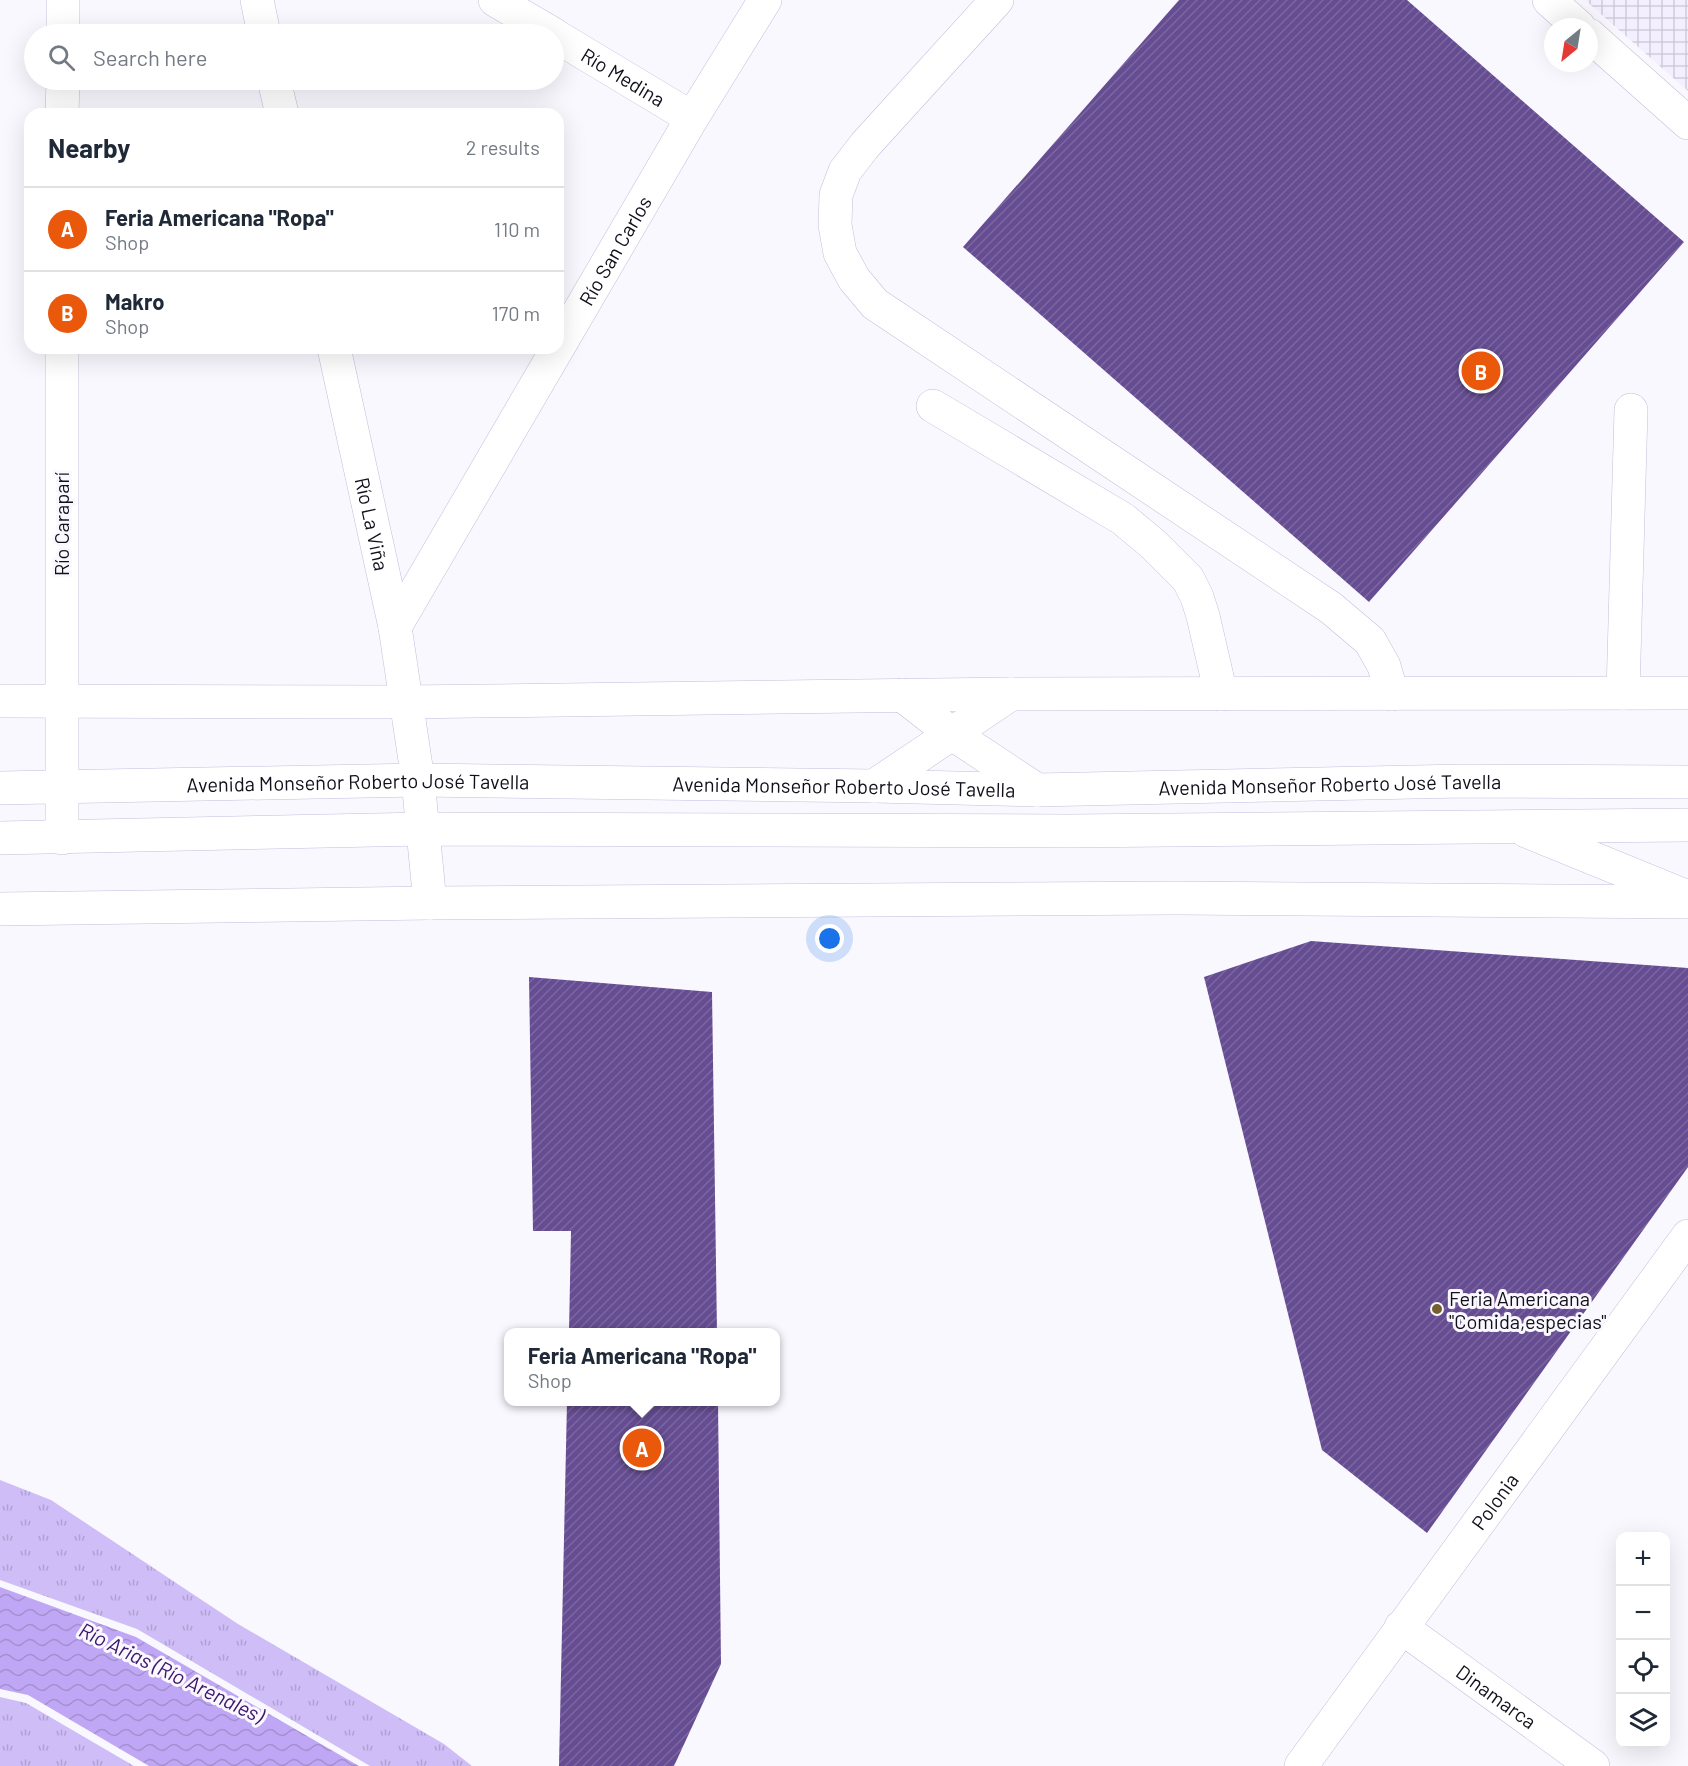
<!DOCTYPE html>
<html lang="en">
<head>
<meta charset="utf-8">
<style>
  body { margin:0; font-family:Barlow,sans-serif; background:#f2f2f3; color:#1f2937 }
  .controls { position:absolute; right:18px; bottom:18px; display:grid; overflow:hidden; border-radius:12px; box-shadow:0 6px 24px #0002 }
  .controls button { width:54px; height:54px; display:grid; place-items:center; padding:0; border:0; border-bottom:2px solid #e0e1e3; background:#fff; color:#1f2937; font:30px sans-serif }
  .compass { position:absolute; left:1544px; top:18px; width:54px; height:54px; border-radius:50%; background:#fff; box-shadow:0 6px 24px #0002; rotate:210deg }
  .you { position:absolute; left:830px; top:939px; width:21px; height:21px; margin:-15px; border:4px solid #fff; border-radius:50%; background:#1a73e8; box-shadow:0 0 0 9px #1a73e833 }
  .badge { display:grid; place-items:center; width:39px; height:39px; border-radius:50%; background:#ea580c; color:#fff; font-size:20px; font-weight:700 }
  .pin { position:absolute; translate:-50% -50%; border:3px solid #fff; box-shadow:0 2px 6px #0006 }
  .popup { position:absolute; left:504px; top:1328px; width:276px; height:78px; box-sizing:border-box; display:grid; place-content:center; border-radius:12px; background:#fff; filter:drop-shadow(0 2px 4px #0005); font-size:20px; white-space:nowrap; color:#747a83 }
  .popup b { font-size:22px; color:#1f2937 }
  .popup::after { content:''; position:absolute; left:50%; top:100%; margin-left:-12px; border:12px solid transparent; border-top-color:#fff }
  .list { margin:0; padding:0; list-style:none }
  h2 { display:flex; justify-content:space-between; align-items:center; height:78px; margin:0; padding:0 24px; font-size:26px }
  h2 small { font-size:20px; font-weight:400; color:#747a83 }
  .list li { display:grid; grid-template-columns:39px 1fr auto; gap:18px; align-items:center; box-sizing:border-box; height:84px; padding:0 24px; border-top:2px solid #e0e1e3 }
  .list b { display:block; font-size:22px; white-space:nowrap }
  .list p { margin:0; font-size:20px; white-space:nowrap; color:#747a83 }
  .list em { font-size:20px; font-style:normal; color:#747a83 }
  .icon { flex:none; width:33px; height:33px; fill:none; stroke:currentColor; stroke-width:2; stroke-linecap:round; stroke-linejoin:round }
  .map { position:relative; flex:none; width:1688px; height:1766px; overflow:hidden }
  .search { position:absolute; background:#fff; box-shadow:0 6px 24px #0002; left:24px; top:24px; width:540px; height:66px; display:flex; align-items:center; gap:15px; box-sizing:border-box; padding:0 21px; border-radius:33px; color:#747a83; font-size:22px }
  .panel { position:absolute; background:#fff; box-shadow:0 6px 24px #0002; left:24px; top:108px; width:540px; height:246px; border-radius:18px }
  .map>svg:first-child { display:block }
</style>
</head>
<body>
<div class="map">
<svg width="1688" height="1766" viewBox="0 0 1688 1766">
  <defs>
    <pattern id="industrial-grid" width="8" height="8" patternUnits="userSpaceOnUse" patternTransform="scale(1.5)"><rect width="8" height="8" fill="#f3efff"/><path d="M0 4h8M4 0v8" fill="none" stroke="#cfccda"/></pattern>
    <pattern id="grass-tufts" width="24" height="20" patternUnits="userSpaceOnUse" patternTransform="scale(1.5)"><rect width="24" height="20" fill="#cebdf6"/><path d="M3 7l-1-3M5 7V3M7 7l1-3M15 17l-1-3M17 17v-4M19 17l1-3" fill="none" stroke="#b0a1d2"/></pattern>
    <pattern id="water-waves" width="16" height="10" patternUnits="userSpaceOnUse" patternTransform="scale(1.5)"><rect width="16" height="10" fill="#c0a7f5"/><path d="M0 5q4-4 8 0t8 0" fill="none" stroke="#a48fd1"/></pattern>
    <pattern id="building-hatch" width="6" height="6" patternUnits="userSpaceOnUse" patternTransform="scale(1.5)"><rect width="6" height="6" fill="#664d93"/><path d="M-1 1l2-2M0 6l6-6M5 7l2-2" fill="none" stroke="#7a689d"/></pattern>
  </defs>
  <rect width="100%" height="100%" fill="#faf8ff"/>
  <!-- industrial -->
  <polygon fill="url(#industrial-grid)" points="1585,0 1688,0 1688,91"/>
  <!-- grass -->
  <g fill="url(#grass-tufts)">
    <polygon points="0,1480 51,1500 238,1624 444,1744 472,1766 370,1766 137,1629 0,1580"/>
    <polygon points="0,1697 26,1703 134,1766 0,1766"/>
  </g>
  <!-- water -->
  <polygon fill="url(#water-waves)" points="0,1587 136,1637 359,1766 149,1766 28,1695 0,1689"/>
  <!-- building -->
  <g fill="url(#building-hatch)">
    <polygon points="1179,0 1407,0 1684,242 1369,602 963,247"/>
    <polygon points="1311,941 1688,968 1688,1167 1427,1533 1322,1450 1204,977"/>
    <polygon points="529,977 712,992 717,1332 569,1332 571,1231 533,1231"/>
    <polygon points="567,1402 718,1402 721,1664 674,1766 559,1766"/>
  </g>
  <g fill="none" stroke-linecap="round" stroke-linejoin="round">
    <!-- minor casing -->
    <g stroke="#c5bcdd" stroke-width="34">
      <g id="minor">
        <polyline points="257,0 264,34"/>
        <polyline points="495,0 553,34"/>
        <polyline points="997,0 865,145 845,171 836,195 835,225 840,253 854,279 875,304 1331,608 1370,641 1384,666 1392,694"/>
        <polyline points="1549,0 1579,27"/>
        <polyline points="63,34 63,0"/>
        <path id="s1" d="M 554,35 L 692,118"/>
        <polyline points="1589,35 1688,123"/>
        <polyline points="274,80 282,114"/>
        <polyline points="62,114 63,80"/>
        <path id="s2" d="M 334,348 L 395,627 L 418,780 L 430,903"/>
        <polyline points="933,406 1123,519 1153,544 1188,579 1197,597 1203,616 1221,694"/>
        <path id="s3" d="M 395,627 L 692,118 L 765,0"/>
        <polyline points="1623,693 1631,410"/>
        <polyline points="0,701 406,702 1011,694 1688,693"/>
        <polyline points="62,838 62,348"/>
        <polyline points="0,909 430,903 1176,898 1688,902"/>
        <path id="s4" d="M 1401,1627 L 1593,1766"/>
      </g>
    </g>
    <!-- major casing -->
    <g stroke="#c5bcdd" stroke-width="34">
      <g id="major">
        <path id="s5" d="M 1301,1766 L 1688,1236"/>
      </g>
    </g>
    <!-- highway casing -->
    <g stroke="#c5bcdd" stroke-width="34">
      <g id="highway">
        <polyline points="902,695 951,733 1037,790"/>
        <polyline points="874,786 1011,694"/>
        <path id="s6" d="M 0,788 L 418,780 L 874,786 L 1037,790 L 1463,781 L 1688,782"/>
        <polyline points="1526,831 1688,897"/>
        <polyline points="0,838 423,829 1069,831 1688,825"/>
      </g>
    </g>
    <!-- minor -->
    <use href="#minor" stroke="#fff" stroke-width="33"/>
    <!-- major -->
    <use href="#major" stroke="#fff" stroke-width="33"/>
    <!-- highway -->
    <use href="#highway" stroke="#fff" stroke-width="33"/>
  </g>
  <!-- markers -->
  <circle fill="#74602f" stroke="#faf8ff" stroke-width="2" cx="1437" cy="1309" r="6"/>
  <g text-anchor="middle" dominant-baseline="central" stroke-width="6" stroke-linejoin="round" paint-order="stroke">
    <!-- street labels -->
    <g font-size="20" fill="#120f1a" stroke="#faf8ff">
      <text stroke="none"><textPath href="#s1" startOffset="81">Río Medina</textPath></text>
      <text stroke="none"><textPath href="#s3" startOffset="436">Río San Carlos</textPath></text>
      <text transform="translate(61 524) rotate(-90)">Río Caraparí</text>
      <text stroke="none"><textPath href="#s2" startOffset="180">Río La Viña</textPath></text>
      <text stroke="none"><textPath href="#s6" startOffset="358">Avenida Monseñor Roberto José Tavella</textPath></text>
      <text stroke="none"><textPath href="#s6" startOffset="1330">Avenida Monseñor Roberto José Tavella</textPath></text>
      <text stroke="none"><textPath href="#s6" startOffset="844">Avenida Monseñor Roberto José Tavella</textPath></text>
      <text stroke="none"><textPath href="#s5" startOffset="328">Polonia</textPath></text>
      <text stroke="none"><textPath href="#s4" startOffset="118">Dinamarca</textPath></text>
    </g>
    <!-- poi labels -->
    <g font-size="20" fill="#120f1a" stroke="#faf8ff" text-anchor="start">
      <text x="1449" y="1298">Feria Americana<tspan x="1449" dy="23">"Comida,especias"</tspan></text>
    </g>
    <!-- water labels -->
    <g font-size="21" font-style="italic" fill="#3d146d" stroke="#faf8ff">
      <text transform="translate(172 1672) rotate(26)">Río Arias (Río Arenales)</text>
    </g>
  </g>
</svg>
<div class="controls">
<button>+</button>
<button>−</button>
<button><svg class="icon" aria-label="locate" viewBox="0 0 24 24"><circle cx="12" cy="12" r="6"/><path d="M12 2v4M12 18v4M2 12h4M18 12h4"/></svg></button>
<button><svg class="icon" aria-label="layers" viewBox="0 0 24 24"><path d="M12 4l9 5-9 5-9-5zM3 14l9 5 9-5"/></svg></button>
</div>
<svg class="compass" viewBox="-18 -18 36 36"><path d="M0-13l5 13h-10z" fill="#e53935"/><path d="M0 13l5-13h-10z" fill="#747a83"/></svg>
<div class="you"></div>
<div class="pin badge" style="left:642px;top:1448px">A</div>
<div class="popup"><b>Feria Americana &quot;Ropa&quot;</b>Shop</div>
<div class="pin badge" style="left:1481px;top:371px">B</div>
<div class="search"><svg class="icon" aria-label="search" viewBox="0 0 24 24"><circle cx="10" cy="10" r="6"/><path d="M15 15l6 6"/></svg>Search here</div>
<section class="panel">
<h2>Nearby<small>2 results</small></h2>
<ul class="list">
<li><span class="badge">A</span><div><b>Feria Americana &quot;Ropa&quot;</b><p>Shop</p></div><em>110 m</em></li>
<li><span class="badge">B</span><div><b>Makro</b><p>Shop</p></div><em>170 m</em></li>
</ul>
</section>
</div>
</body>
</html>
